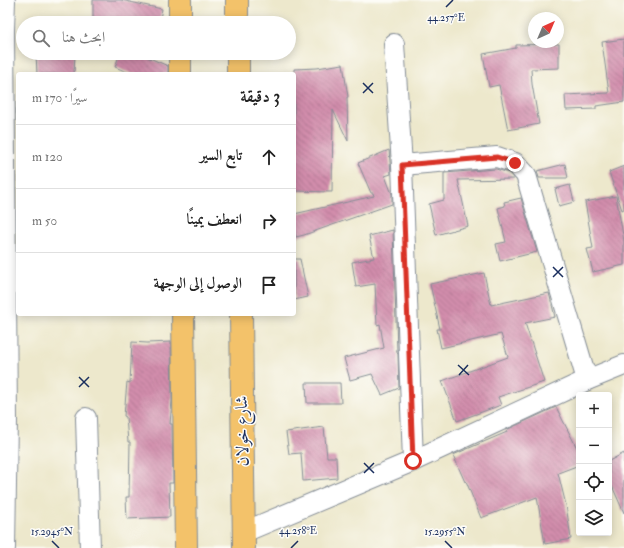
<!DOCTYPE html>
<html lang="ar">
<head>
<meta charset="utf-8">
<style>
  body { margin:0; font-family:"IM FELL Double Pica",Amiri,serif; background:#f6f6f6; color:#222; direction:rtl }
  .controls { position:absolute; right:12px; bottom:12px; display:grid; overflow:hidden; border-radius:4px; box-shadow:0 2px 10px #0003 }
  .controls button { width:36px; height:36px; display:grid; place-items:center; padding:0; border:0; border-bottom:1px solid #e0e0e0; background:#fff; color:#222; font:20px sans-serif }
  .compass { position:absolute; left:528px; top:12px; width:36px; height:36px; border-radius:50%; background:#fff; box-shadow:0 2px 10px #0003; rotate:44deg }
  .stop { position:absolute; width:12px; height:12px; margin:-9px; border:3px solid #d93025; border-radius:50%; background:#fff }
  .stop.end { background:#d93025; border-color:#fff; box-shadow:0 1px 4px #0008 }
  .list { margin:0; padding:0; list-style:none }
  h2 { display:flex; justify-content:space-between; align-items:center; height:52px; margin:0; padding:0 16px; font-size:17px }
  h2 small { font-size:13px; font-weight:400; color:#767676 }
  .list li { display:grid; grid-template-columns:26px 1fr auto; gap:12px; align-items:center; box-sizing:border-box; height:64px; padding:0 16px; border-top:1px solid #e0e0e0 }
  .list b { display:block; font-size:15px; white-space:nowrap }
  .list em { font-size:13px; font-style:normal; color:#767676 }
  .icon { flex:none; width:22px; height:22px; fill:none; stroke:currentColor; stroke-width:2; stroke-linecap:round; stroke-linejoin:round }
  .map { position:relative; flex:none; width:624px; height:548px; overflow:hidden; direction:ltr }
  .search { position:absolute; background:#fff; box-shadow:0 2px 10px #0003; left:16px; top:16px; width:280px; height:44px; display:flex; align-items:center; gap:10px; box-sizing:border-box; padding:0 14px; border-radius:22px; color:#767676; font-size:15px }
  .panel { position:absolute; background:#fff; box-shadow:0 2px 10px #0003; left:16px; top:72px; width:280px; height:244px; border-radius:4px; direction:rtl }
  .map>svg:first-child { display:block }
</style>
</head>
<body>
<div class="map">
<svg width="624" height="548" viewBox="0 0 624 548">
  <defs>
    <pattern id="building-back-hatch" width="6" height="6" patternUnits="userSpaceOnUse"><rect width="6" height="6" fill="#d28dac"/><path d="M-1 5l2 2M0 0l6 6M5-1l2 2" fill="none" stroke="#aa748f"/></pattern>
  </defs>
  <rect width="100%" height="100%" fill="#fdfcf7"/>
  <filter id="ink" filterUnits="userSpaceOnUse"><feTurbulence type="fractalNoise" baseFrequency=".025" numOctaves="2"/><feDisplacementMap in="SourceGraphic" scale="8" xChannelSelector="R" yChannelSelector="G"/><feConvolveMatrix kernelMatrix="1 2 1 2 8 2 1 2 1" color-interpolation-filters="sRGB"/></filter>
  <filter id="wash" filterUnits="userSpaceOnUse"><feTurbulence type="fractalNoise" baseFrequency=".012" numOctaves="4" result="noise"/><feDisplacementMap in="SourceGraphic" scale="16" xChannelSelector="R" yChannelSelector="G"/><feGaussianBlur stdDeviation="0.9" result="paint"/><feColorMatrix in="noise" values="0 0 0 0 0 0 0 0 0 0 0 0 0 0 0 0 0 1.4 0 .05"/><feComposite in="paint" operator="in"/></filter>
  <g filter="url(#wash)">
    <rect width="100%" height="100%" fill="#ede8cc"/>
    <g id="blocks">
      <!-- building -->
      <g fill="url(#building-back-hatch)">
        <polygon points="93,0 121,0 162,9 159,23 93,23"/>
        <polygon points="624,39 624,102 596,106 596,109 566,110 565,95 609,93 602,42"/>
        <polygon points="559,44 559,68 531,69 532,84 539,124 508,130 499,85 489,87 483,54 516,48 516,45"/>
        <polygon points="36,53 75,53 74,74 37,74"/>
        <polygon points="120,53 138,53 168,66 168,74 132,74 115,67"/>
        <polygon points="343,64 348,97 347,97 348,141 333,110 332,192 294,191 294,69 317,68"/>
        <polygon points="389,150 391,174 385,176 392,194 392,204 304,235 296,237 294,229 294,214 374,196 373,193 371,193 358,163"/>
        <polygon points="565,164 568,178 539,178 537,171"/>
        <polygon points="624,166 624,209 622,210 609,172"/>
        <polygon points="496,169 509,173 514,179 458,180 468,226 436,235 429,204 444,200 444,173"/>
        <polygon points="570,185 574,202 559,206 555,189"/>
        <polygon points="616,196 624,241 624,265 593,272 587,249 593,248 585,202"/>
        <polygon points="521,198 537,252 500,261 496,244 506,242 498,208 505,206 504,202"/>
        <polygon points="393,230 397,351 396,351 398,354 399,388 382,395 372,374 350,380 344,358 384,348 380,324 377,325 375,284 356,287 352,262 374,258 369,236"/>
        <polygon points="294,259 300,259 308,297 294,300"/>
        <polygon points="484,273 491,305 549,293 555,317 525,323 544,382 498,397 501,405 457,421 442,381 508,357 501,334 441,348 437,329 440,329 430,284"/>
        <polygon points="132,342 147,343 171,342 172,400 170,424 172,424 173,483 169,483 170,517 127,519 126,497 129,497 130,442 128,442 126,417 124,416 127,382 130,383"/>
        <polygon points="306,383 340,383 341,403 307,403"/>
        <polygon points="556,407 579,452 579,465 558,473 566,505 571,539 545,544 537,497 481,518 466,481 465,482 453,455 507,432 506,430"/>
        <polygon points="324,427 327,457 336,457 337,478 303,481 301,453 289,454 286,432"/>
        <polygon points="624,453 624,513 612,486 609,488 609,461"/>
      </g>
    </g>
  </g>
  <g filter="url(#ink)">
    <use href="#blocks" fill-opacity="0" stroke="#848c95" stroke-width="1"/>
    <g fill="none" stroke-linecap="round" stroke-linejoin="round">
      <!-- minor casing -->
      <g stroke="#848c95" stroke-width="22">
        <g id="minor">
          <polyline points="5,0 4,30 7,419 5,548"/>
          <polyline points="394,44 402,165 413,461"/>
          <polyline points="402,165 497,157 515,163 526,175 587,380"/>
          <polyline points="86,418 90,548"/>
          <polyline points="244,532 413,461 587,380 624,365"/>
        </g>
      </g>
      <!-- major casing -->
      <g stroke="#848c95" stroke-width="24">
        <g id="major">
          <polyline points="180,0 180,23"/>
          <polyline points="237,0 237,23"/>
          <polyline points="180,53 180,74"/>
          <polyline points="238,53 238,74"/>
          <polyline points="183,314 186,548"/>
          <polyline points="241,314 244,548"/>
        </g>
      </g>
      <!-- minor -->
      <use href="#minor" stroke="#fff" stroke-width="20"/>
      <!-- major -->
      <use href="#major" stroke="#f3c26a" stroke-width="22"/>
    </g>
  </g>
  <g fill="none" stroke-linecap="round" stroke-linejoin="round" filter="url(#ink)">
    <!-- route -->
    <polyline stroke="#d93025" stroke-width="5" points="413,461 402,165 497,157 515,163"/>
  </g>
  <!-- ticks -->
  <path fill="none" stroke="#1b2f5e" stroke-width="1.5" d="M 446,7 L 453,0M 363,83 L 373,93M 363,93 L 373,83M 553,267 L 563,277M 553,277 L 563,267M 458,365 L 469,375M 459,375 L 468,365M 79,377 L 89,387M 79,387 L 89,377M 364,463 L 374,473M 364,473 L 374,463M 52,541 L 59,548M 445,541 L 452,548M 291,548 L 298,541"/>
  <g text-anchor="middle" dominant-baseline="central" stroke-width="3" stroke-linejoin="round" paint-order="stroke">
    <!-- street labels -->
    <g font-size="17" fill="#1b2f5e" stroke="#fdfcf7">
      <text transform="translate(242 431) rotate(-91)">شارع خولان</text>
    </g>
  </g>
  <g font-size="10" text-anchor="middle" fill="#1b2f5e" stroke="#fdfcf7" stroke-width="3" stroke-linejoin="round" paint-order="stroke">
    <text x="446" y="21">44.257°E</text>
    <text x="298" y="534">44.258°E</text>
    <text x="52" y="535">15.2945°N</text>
    <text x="445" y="535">15.2955°N</text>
  </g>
</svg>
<div class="controls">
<button>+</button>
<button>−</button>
<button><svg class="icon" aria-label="locate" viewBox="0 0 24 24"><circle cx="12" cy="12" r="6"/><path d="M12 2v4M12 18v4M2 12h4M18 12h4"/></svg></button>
<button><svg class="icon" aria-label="layers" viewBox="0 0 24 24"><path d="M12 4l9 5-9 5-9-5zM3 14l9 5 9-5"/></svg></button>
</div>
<svg class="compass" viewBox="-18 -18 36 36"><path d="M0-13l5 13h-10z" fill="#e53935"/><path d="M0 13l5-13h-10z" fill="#767676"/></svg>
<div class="stop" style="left:413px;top:461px"></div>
<div class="stop end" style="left:515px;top:163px"></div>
<div class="search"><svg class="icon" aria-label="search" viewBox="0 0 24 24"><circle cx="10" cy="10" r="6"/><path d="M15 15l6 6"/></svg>ابحث هنا</div>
<section class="panel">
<h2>3 دقيقة<small>سيرًا · 170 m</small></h2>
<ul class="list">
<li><svg class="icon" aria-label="ahead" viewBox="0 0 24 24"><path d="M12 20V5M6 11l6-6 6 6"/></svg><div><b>تابع السير</b></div><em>120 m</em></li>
<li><svg class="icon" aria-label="right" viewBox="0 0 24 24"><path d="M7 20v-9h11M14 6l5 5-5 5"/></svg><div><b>انعطف يمينًا</b></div><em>50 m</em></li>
<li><svg class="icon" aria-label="arrive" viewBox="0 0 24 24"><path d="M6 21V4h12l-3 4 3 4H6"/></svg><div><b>الوصول إلى الوجهة</b></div></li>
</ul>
</section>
</div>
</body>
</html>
